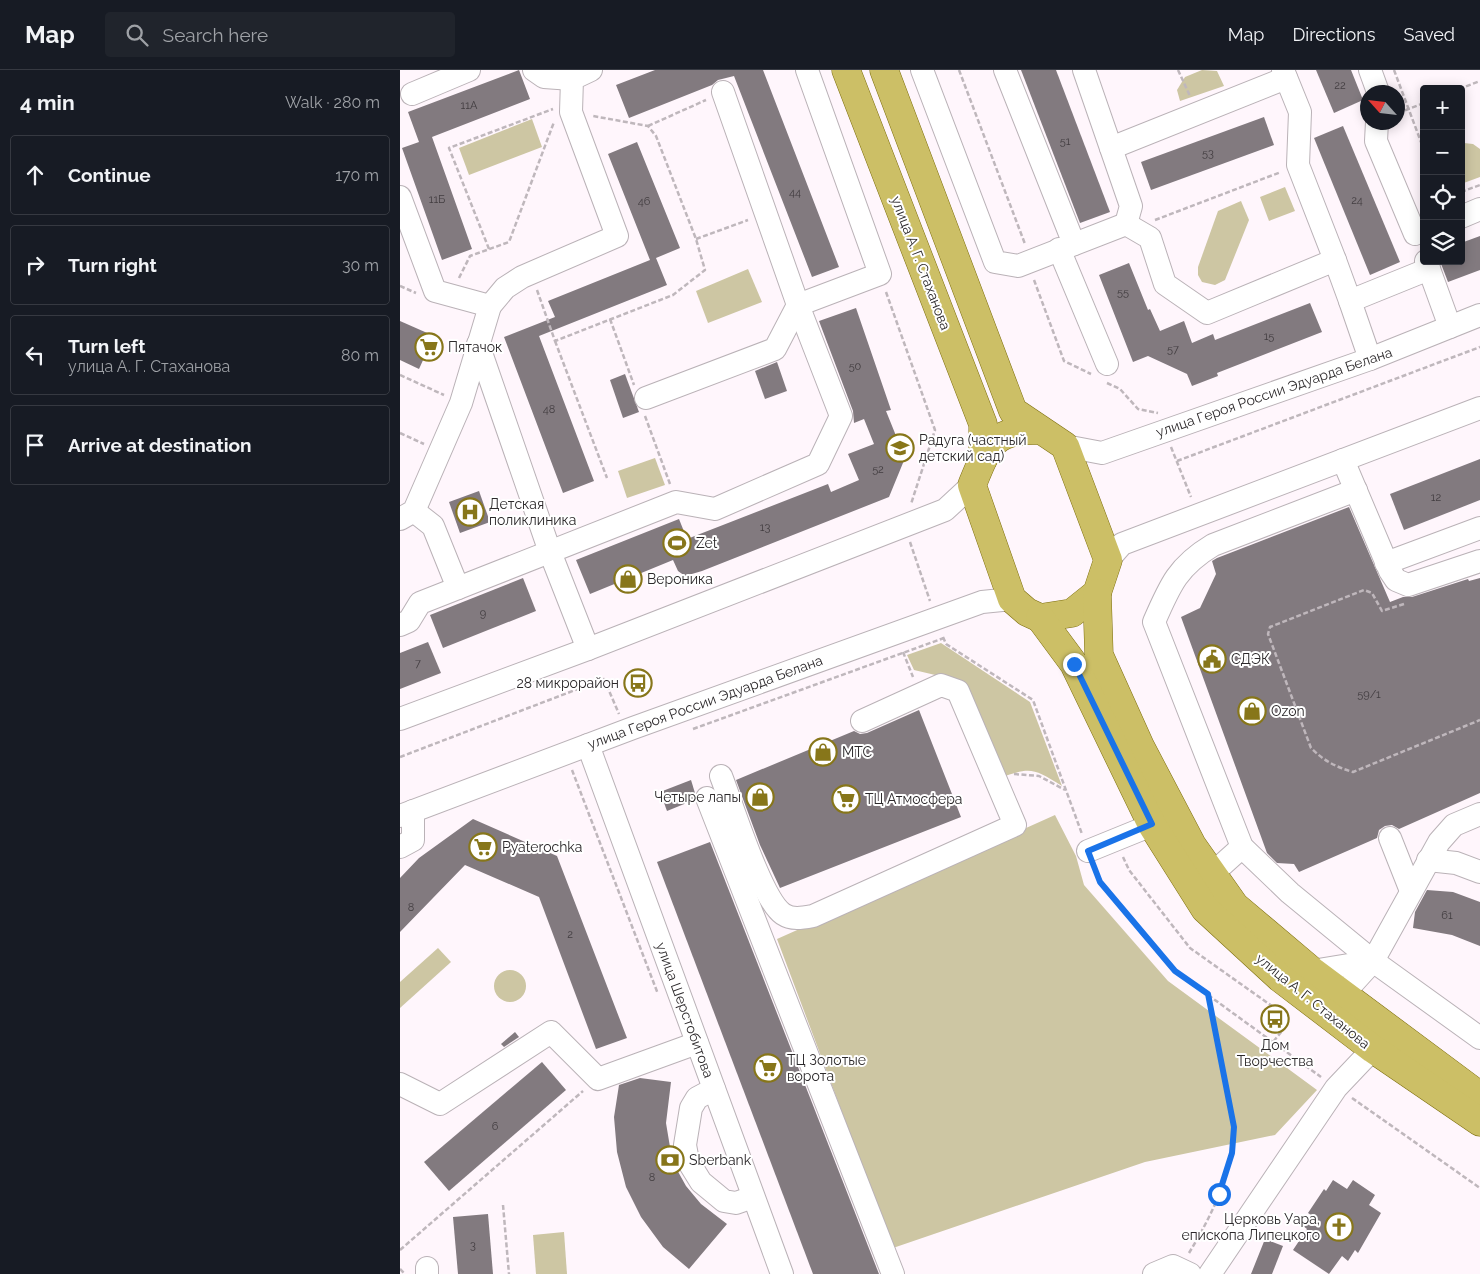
<!DOCTYPE html>
<html lang="en">
<head>
<meta charset="utf-8">
<style>
  body { margin:0; font-family:Raleway,sans-serif; background:#20242c; color:#f1f3f6 }
  .controls { position:absolute; right:15px; top:15px; display:grid; overflow:hidden; border-radius:5px; box-shadow:0 2px 12px #0003 }
  .controls button { width:45px; height:45px; display:grid; place-items:center; padding:0; border:0; border-bottom:1px solid #363941; background:#171b24; color:#f1f3f6; font:25px sans-serif }
  .compass { position:absolute; left:960px; top:15px; width:45px; height:45px; border-radius:50%; background:#171b24; box-shadow:0 2px 12px #0003; rotate:297deg }
  .stop { position:absolute; width:15px; height:15px; margin:-11px; border:4px solid #1a73e8; border-radius:50%; background:#fff }
  .stop.end { background:#1a73e8; border-color:#fff; box-shadow:0 1px 5px #0008 }
  .list { margin:0; padding:0; list-style:none }
  h2 { display:flex; justify-content:space-between; align-items:center; height:65px; margin:0; padding:0 20px; font-size:21px }
  h2 small { font-size:16px; font-weight:400; color:#9ea1a6 }
  .list li { display:grid; grid-template-columns:32px 1fr auto; gap:15px; align-items:center; box-sizing:border-box; height:80px; margin:0 10px 10px; padding:0 10px; border:1px solid #363941; border-radius:5px }
  .list b { display:block; font-size:19px; white-space:nowrap }
  .list p { margin:0; font-size:16px; white-space:nowrap; color:#9ea1a6 }
  .list em { font-size:16px; font-style:normal; color:#9ea1a6 }
  .icon { flex:none; width:28px; height:28px; fill:none; stroke:currentColor; stroke-width:2; stroke-linecap:round; stroke-linejoin:round }
  .map { position:relative; flex:none; width:1080px; height:1204px; overflow:hidden }
  header { display:flex; align-items:center; gap:30px; box-sizing:border-box; height:70px; padding:0 25px; background:#171b24; border-bottom:1px solid #363941 }
  header strong { font-size:24px }
  nav { display:flex; gap:28px; margin-inline-start:auto; font-size:18px }
  .search { width:350px; height:45px; background:#20242c; display:flex; align-items:center; gap:12px; box-sizing:border-box; padding:0 18px; border-radius:5px; color:#9ea1a6; font-size:19px }
  main { display:flex }
  aside { flex:1; background:#171b24 }
  .map>svg:first-child { display:block }
</style>
</head>
<body>
<header>
<strong>Map</strong>
<div class="search"><svg class="icon" aria-label="search" viewBox="0 0 24 24"><circle cx="10" cy="10" r="6"/><path d="M15 15l6 6"/></svg>Search here</div>
<nav><a>Map</a><a>Directions</a><a>Saved</a></nav>
</header>
<main>
<aside>
<h2>4 min<small>Walk · 280 m</small></h2>
<ul class="list">
<li><svg class="icon" aria-label="ahead" viewBox="0 0 24 24"><path d="M12 20V5M6 11l6-6 6 6"/></svg><div><b>Continue</b></div><em>170 m</em></li>
<li><svg class="icon" aria-label="right" viewBox="0 0 24 24"><path d="M7 20v-9h11M14 6l5 5-5 5"/></svg><div><b>Turn right</b></div><em>30 m</em></li>
<li><svg class="icon" aria-label="left" viewBox="0 0 24 24"><path d="M17 20v-9H6M10 6l-5 5 5 5"/></svg><div><b>Turn left</b><p>улица А. Г. Стаханова</p></div><em>80 m</em></li>
<li><svg class="icon" aria-label="arrive" viewBox="0 0 24 24"><path d="M6 21V4h12l-3 4 3 4H6"/></svg><div><b>Arrive at destination</b></div></li>
</ul>
</aside>
<div class="map">
<svg width="1080" height="1204" viewBox="0 0 1080 1204">
  <rect width="100%" height="100%" fill="#fff6fc"/>
  <!-- green -->
  <g fill="#cdc6a3">
    <polygon points="802,0 817,1 824,16 780,31 777,20 785,7"/>
    <polygon points="132,49 142,77 69,105 59,78"/>
    <polygon points="1064,73 1073,74 1080,79 1080,107 1061,114 1061,75"/>
    <polygon points="885,117 895,141 869,151 860,127"/>
    <polygon points="841,131 849,150 825,210 815,215 802,212 798,205 798,197 818,141"/>
    <polygon points="348,199 362,232 308,253 296,221"/>
    <polygon points="255,388 265,415 227,428 218,401"/>
    <path d="M 541,573 L 630,632 L 662,716 C 633,698 631,697 599,708 L 548,608 L 514,600 L 507,585 Z"/>
    <polygon points="655,745 676,786 684,815 768,911 917,1020 875,1065 745,1092 493,1178 377,869"/>
    <polygon points="38,878 51,892 0,938 0,912"/>
    <circle cx="110" cy="916" r="16"/>
    <polygon points="164,1162 167,1204 136,1204 133,1165"/>
  </g>
  <!-- building -->
  <g fill="#827a7f">
    <polygon points="119,0 130,29 32,67 72,179 42,190 2,78 19,72 8,42"/>
    <polygon points="255,0 363,0 439,197 412,207 334,6 318,10 312,15 229,48 216,15"/>
    <polygon points="621,0 656,0 710,142 680,153"/>
    <polygon points="916,0 951,0 963,30 934,43"/>
    <polygon points="864,47 874,75 751,120 741,92"/>
    <polygon points="943,56 1000,192 970,205 914,68"/>
    <polygon points="237,72 280,178 256,188 267,215 139,266 194,411 163,423 104,267 155,247 148,231 250,190 208,84"/>
    <polygon points="1080,166 1080,200 1048,212 1040,191 1061,191 1061,173"/>
    <polygon points="729,193 748,240 750,239 760,261 784,251 792,273 813,264 815,270 910,233 922,262 817,303 818,306 792,316 787,304 748,286 733,292 699,205"/>
    <polygon points="456,238 491,340 486,341 505,388 489,427 302,501 285,506 278,501 273,490 190,524 176,490 279,449 287,469 428,414 431,422 459,410 448,384 474,374 464,349 454,353 453,341 419,251"/>
    <polygon points="0,251 34,266 19,299 0,290"/>
    <polygon points="377,292 387,321 365,329 355,301"/>
    <polygon points="225,304 239,342 223,348 210,310"/>
    <polygon points="1080,389 1080,430 1004,460 990,424"/>
    <polygon points="79,421 90,452 60,463 49,432"/>
    <polygon points="949,437 990,532 1003,527 1012,527 1068,509 1069,511 1080,508 1080,723 999,759 992,755 985,756 979,760 977,768 899,802 894,794 877,793 867,783 781,547 800,538 816,504 812,491 817,488"/>
    <polygon points="123,508 136,541 43,578 30,545"/>
    <polygon points="28,572 41,603 0,619 0,583"/>
    <polygon points="519,640 561,747 380,818 360,775 336,710 454,661 460,664 467,663"/>
    <polygon points="291,710 295,723 294,730 267,741 260,722"/>
    <polygon points="73,749 157,786 227,968 196,979 139,827 65,795 0,862 0,808 19,788"/>
    <polygon points="310,772 479,1204 413,1204 257,792"/>
    <polygon points="1027,820 1053,822 1080,832 1080,876 1052,865 1013,858 1015,842"/>
    <polygon points="115,962 119,967 104,977 101,974"/>
    <polygon points="142,992 166,1020 49,1121 24,1092"/>
    <polygon points="240,1008 271,1012 266,1053 270,1077 276,1098 286,1116 301,1134 327,1154 289,1199 263,1177 241,1147 226,1117 217,1082 214,1047 219,1015"/>
    <polygon points="933,1110 947,1119 953,1110 975,1125 969,1135 981,1143 958,1183 955,1180 948,1191 942,1186 929,1204 893,1180 907,1159 903,1156 911,1145 908,1143 924,1119 926,1121"/>
    <polygon points="88,1144 93,1204 58,1204 53,1147"/>
    <polygon points="865,1169 883,1176 872,1204 851,1204"/>
  </g>
  <g fill="none" stroke-linecap="round" stroke-linejoin="round">
    <!-- minor casing -->
    <g stroke="#bab2b7" stroke-width="24">
      <g id="minor">
        <polyline points="134,0 144,7 172,9"/>
        <polyline points="522,0 595,192 618,196 726,154 750,168 765,214 807,243 935,190 898,95 900,42 883,0"/>
        <polyline points="605,0 674,174"/>
        <polyline points="684,0 731,136 726,154"/>
        <polyline points="970,0 978,22"/>
        <polyline points="12,24 69,0"/>
        <polyline points="977,52 976,71 1015,164"/>
        <polyline points="711,78 886,8"/>
        <polyline points="0,127 35,221 90,236"/>
        <polyline points="1061,147 1080,139"/>
        <polyline points="659,179 707,294"/>
        <polyline points="935,190 950,231 1029,199 1026,191"/>
        <polyline points="1029,199 1050,257"/>
        <polyline points="950,231 970,289"/>
        <polyline points="78,274 150,482 188,579"/>
        <polyline points="246,328 375,279 398,235 323,22"/>
        <polyline points="665,376 702,383 970,289 1080,245"/>
        <polyline points="943,390 990,501 996,510 1008,515 1080,491"/>
        <path d="M 956,420 L 813,475 C 778,496 770,515 754,552 L 842,777 L 890,823 L 973,891 L 1080,968"/>
        <polyline points="14,441 33,456 58,518"/>
        <polyline points="0,449 14,441 61,333 90,236 105,218 122,207 217,166 171,42 172,9 191,0"/>
        <polyline points="708,490 722,474 1080,338"/>
        <polyline points="986,493 1080,458"/>
        <polyline points="0,555 9,551 20,533 276,432 315,439 418,394 441,346 398,235 480,204 407,0"/>
        <polyline points="0,649 188,579 545,440 572,415"/>
        <polyline points="188,675 382,1204"/>
        <path d="M 321,706 C 332,734 361,829 383,844 C 392,850 402,848 413,846 L 615,755 L 558,621 L 541,615 L 462,651"/>
        <polyline points="307,728 493,1204"/>
        <polyline points="0,746 233,658 582,532 612,529"/>
        <polyline points="990,768 1011,821"/>
        <polyline points="0,777 13,770 13,741"/>
        <polyline points="688,781 752,755"/>
        <polyline points="1028,790 1056,793 1080,802"/>
        <polyline points="812,804 842,777"/>
        <polyline points="912,901 973,891"/>
        <polyline points="943,924 973,891 1039,772 1054,755 1080,744"/>
        <polyline points="0,1014 40,1034 151,962 198,1009 297,973"/>
        <polyline points="314,1019 297,1028 291,1038 285,1075 288,1091 301,1112 324,1131 336,1133 353,1127"/>
        <polyline points="27,1198 27,1204"/>
        <polyline points="754,1204 773,1196 790,1204"/>
        <polyline points="810,1204 936,1018 973,979"/>
      </g>
    </g>
    <!-- major casing -->
    <g stroke="#7e6f0f" stroke-width="29">
      <g id="major">
        <polyline points="446,0 583,354 583,389"/>
        <path d="M 484,0 L 613,341 L 665,376 L 708,490 L 697,523 L 672,543 L 640,548 L 627,542 L 612,529 L 572,415 C 589,374 592,360 640,360"/>
        <polyline points="697,523 699,585 740,676 792,775 835,836 912,901 1080,1026"/>
        <polyline points="640,548 674,594 752,755 805,839 880,908 973,979 1080,1052"/>
      </g>
    </g>
    <!-- path -->
    <g stroke="#bfb7bc" stroke-width="2.5" stroke-dasharray="5 2.5" stroke-linecap="butt">
      <polyline points="559,0 625,174"/>
      <polyline points="778,0 790,26"/>
      <polyline points="994,0 1024,80"/>
      <polyline points="1059,19 1080,11"/>
      <polyline points="998,43 1024,33"/>
      <polyline points="248,56 306,30"/>
      <polyline points="1061,122 1080,115"/>
      <polyline points="755,150 881,102"/>
      <polyline points="296,169 348,150"/>
      <polyline points="89,179 49,78 153,39"/>
      <polyline points="59,208 70,186 109,172 154,52"/>
      <polyline points="634,210 664,291 691,304"/>
      <polyline points="0,216 16,223"/>
      <polyline points="137,220 155,271 273,225 305,200 296,169 256,66 248,56 193,46"/>
      <polyline points="486,222 535,360 511,434"/>
      <polyline points="210,249 234,315"/>
      <polyline points="155,271 207,408"/>
      <polyline points="0,305 44,325"/>
      <polyline points="707,313 720,319 738,339 758,343"/>
      <polyline points="245,346 270,414"/>
      <polyline points="0,363 24,374"/>
      <polyline points="771,377 791,427"/>
      <polyline points="777,391 1080,277"/>
      <polyline points="510,472 530,531"/>
      <path d="M 1004,534 L 982,541 L 972,523 L 964,520 L 870,557 L 868,564 L 911,678 C 924,691 936,697 953,702 L 1080,650"/>
      <polyline points="543,567 546,574 633,630 682,764"/>
      <polyline points="503,582 513,607"/>
      <polyline points="293,659 544,568"/>
      <polyline points="0,687 204,609 219,644"/>
      <polyline points="172,700 258,924"/>
      <polyline points="614,704 639,706 665,720"/>
      <polyline points="723,787 729,800 790,878 886,946 882,961 873,972"/>
      <polyline points="694,798 700,812 775,901 921,1007"/>
      <polyline points="952,1028 1080,1118"/>
      <polyline points="103,1135 109,1204"/>
      <polyline points="0,1180 183,1021"/>
      <path d="M 789,1183 C 815,1140 839,1091 831,1040 L 808,926"/>
      <polyline points="0,1199 5,1204"/>
    </g>
    <!-- minor -->
    <use href="#minor" stroke="#fff" stroke-width="22"/>
    <!-- major -->
    <use href="#major" stroke="#ccbf66" stroke-width="28"/>
  </g>
  <g fill="none" stroke-linecap="round" stroke-linejoin="round">
    <!-- route -->
    <polyline stroke="#1a73e8" stroke-width="6" points="674,594 752,754 688,781 700,812 775,901 808,924 834,1057 832,1083 819,1124"/>
  </g>
  <!-- icons -->
  <defs>
    <g id="supermarket-ring" transform="scale(1.4375)"><circle r="9.5" fill="#fff" stroke="#87761a" stroke-width="1.5"/><path d="M-6-5.5h2.5l.6 2H6L4.5 2H-2.5L-4.4-4H-6ZM-1.5 3.2a1.3 1.3 0 1 0 .1 0ZM3 3.2a1.3 1.3 0 1 0 .1 0Z" fill="#87761a"/></g>
    <g id="school-ring" transform="scale(1.4375)"><circle r="9.5" fill="#fff" stroke="#87761a" stroke-width="1.5"/><path d="M0-5L7-2L0 1L-7-2ZM-4 1L0 2.5L4 1V4Q0 6-4 4Z" fill="#87761a"/></g>
    <g id="hospital-ring" transform="scale(1.4375)"><circle r="9.5" fill="#fff" stroke="#87761a" stroke-width="1.5"/><path d="M-5-5h3v3.5h4V-5h3V5h-3V1.5h-4V5h-3Z" fill="#87761a"/></g>
    <g id="stadium-ring" transform="scale(1.4375)"><circle r="9.5" fill="#fff" stroke="#87761a" stroke-width="1.5"/><path d="M0-5a6.5 5 0 1 0 0 10a6.5 5 0 1 0 0-10ZM-3.5-1.8h7v3.6h-7Z" fill="#87761a"/></g>
    <g id="shop-ring" transform="scale(1.4375)"><circle r="9.5" fill="#fff" stroke="#87761a" stroke-width="1.5"/><path d="M-5-2.5h2.3a2.7 3.5 0 0 1 5.4 0H5L5.5 6h-11ZM-1.5-2.5h3a1.5 2.3 0 0 0-3 0Z" fill="#87761a"/></g>
    <g id="civic-ring" transform="scale(1.4375)"><circle r="9.5" fill="#fff" stroke="#87761a" stroke-width="1.5"/><path d="M-.6-6.5H3V-4.5H.6V-3L4-1V1h2V6H-6V1h2V-1L-.6-3ZM-1.2 2.5V6h2.4V2.5Z" fill="#87761a"/></g>
    <g id="bus-ring" transform="scale(1.4375)"><circle r="9.5" fill="#fff" stroke="#87761a" stroke-width="1.5"/><path d="M-5-6H5V4H4V6H2V4H-2V6H-4V4H-5ZM-3.5-4V0h7V-4ZM-3.5 1.2v1.5H-2V1.2ZM2 1.2v1.5H3.5V1.2Z" fill="#87761a"/></g>
    <g id="bank-ring" transform="scale(1.4375)"><circle r="9.5" fill="#fff" stroke="#87761a" stroke-width="1.5"/><path d="M-6-4H6V4H-6ZM0-2.3a2.3 2.3 0 1 0 0 4.6a2.3 2.3 0 1 0 0-4.6Z" fill="#87761a"/></g>
    <g id="church-ring" transform="scale(1.4375)"><circle r="9.5" fill="#fff" stroke="#87761a" stroke-width="1.5"/><path d="M-1.2-6h2.4v3.5h3.3v2.4h-3.3V6h-2.4V-.1h-3.3v-2.4h3.3Z" fill="#87761a"/></g>
  </defs>
  <g fill-rule="evenodd">
    <use href="#supermarket-ring" x="29" y="277"/>
    <use href="#school-ring" x="500" y="378"/>
    <use href="#hospital-ring" x="70" y="442"/>
    <use href="#stadium-ring" x="277" y="473"/>
    <use href="#shop-ring" x="228" y="509"/>
    <use href="#civic-ring" x="812" y="589"/>
    <use href="#bus-ring" x="238" y="613"/>
    <use href="#shop-ring" x="852" y="641"/>
    <use href="#shop-ring" x="423" y="682"/>
    <use href="#shop-ring" x="360" y="727"/>
    <use href="#supermarket-ring" x="446" y="729"/>
    <use href="#supermarket-ring" x="83" y="777"/>
    <use href="#bus-ring" x="875" y="949"/>
    <use href="#supermarket-ring" x="368" y="998"/>
    <use href="#bank-ring" x="270" y="1090"/>
    <use href="#church-ring" x="939" y="1157"/>
  </g>
  <g text-anchor="middle" dominant-baseline="central" stroke-width="4" stroke-linejoin="round" paint-order="stroke">
    <!-- number labels -->
    <g font-size="11" fill="#423d40">
      <text x="940" y="15">22</text>
      <text x="69" y="35">11А</text>
      <text x="665" y="71">51</text>
      <text x="808" y="83">53</text>
      <text x="395" y="122">44</text>
      <text x="37" y="129">11Б</text>
      <text x="957" y="130">24</text>
      <text x="244" y="131">46</text>
      <text x="723" y="222">55</text>
      <text x="869" y="266">15</text>
      <text x="773" y="279">57</text>
      <text x="455" y="296">50</text>
      <text x="149" y="339">48</text>
      <text x="478" y="399">52</text>
      <text x="1036" y="427">12</text>
      <text x="365" y="457">13</text>
      <text x="83" y="543">9</text>
      <text x="18" y="593">7</text>
      <text x="969" y="624">59/1</text>
      <text x="11" y="837">8</text>
      <text x="1047" y="845">61</text>
      <text x="170" y="864">2</text>
      <text x="95" y="1056">6</text>
      <text x="252" y="1107">8</text>
      <text x="73" y="1175">3</text>
    </g>
    <!-- street labels -->
    <g font-size="14" fill="#2c292b" stroke="#fff">
      <text transform="translate(521 193) rotate(69)">улица А. Г. Стаханова</text>
      <text transform="translate(874 322) rotate(-19)">улица Героя России Эдуарда Белана</text>
      <text transform="translate(305 632) rotate(-20)">улица Героя России Эдуарда Белана</text>
      <text transform="translate(913 931) rotate(39)">улица А. Г. Стаханова</text>
      <text transform="translate(285 940) rotate(70)">улица Шерстобитова</text>
    </g>
    <!-- poi labels -->
    <g font-size="14" fill="#2c292b" stroke="#fff" text-anchor="start">
      <text x="48" y="277">Пятачок</text>
      <text x="519" y="370">Радуга (частный<tspan x="519" dy="16">детский сад)</tspan></text>
      <text x="89" y="434">Детская<tspan x="89" dy="16">поликлиника</tspan></text>
      <text x="296" y="473">Zet</text>
      <text x="247" y="509">Вероника</text>
      <text x="831" y="589">СДЭК</text>
      <text x="219" y="613" text-anchor="end">28 микрорайон</text>
      <text x="871" y="641">Ozon</text>
      <text x="442" y="682">МТС</text>
      <text x="341" y="727" text-anchor="end">Четыре лапы</text>
      <text x="465" y="729">ТЦ Атмосфера</text>
      <text x="102" y="777">Pyaterochka</text>
      <text x="875" y="975" text-anchor="middle">Дом<tspan x="875" dy="16">Творчества</tspan></text>
      <text x="387" y="990">ТЦ Золотые<tspan x="387" dy="16">ворота</tspan></text>
      <text x="289" y="1090">Sberbank</text>
      <text x="920" y="1149" text-anchor="end">Церковь Уара,<tspan x="920" dy="16">епископа Липецкого</tspan></text>
    </g>
  </g>
</svg>
<div class="controls">
<button>+</button>
<button>−</button>
<button><svg class="icon" aria-label="locate" viewBox="0 0 24 24"><circle cx="12" cy="12" r="6"/><path d="M12 2v4M12 18v4M2 12h4M18 12h4"/></svg></button>
<button><svg class="icon" aria-label="layers" viewBox="0 0 24 24"><path d="M12 4l9 5-9 5-9-5zM3 14l9 5 9-5"/></svg></button>
</div>
<svg class="compass" viewBox="-18 -18 36 36"><path d="M0-13l5 13h-10z" fill="#e53935"/><path d="M0 13l5-13h-10z" fill="#9ea1a6"/></svg>
<div class="stop" style="left:819px;top:1124px"></div>
<div class="stop end" style="left:674px;top:594px"></div>
</div>
</main>
</body>
</html>
